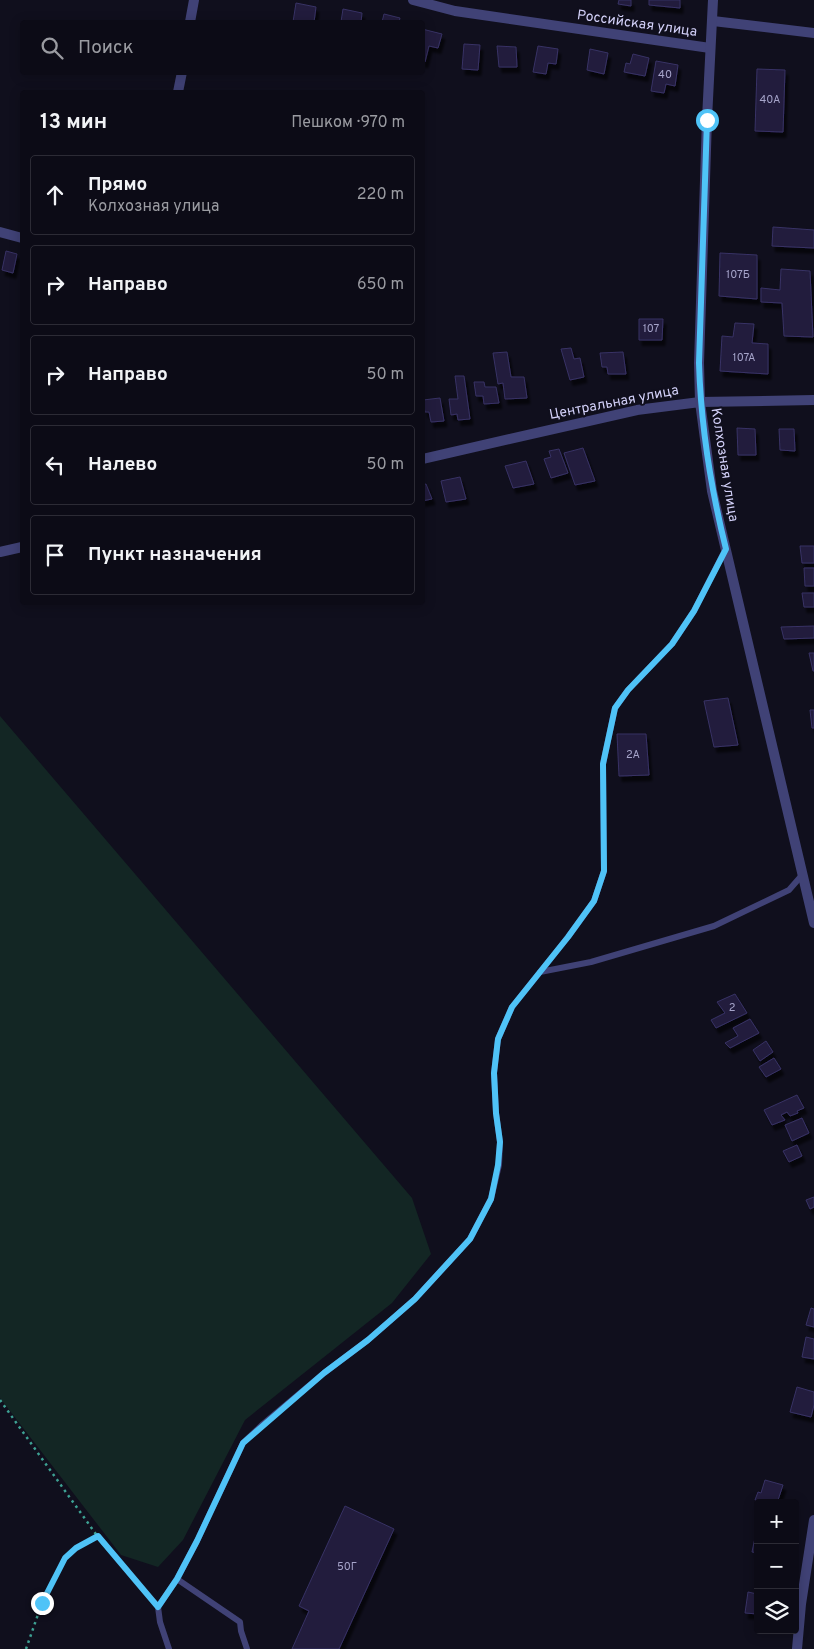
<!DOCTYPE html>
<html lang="ru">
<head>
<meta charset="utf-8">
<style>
  body { margin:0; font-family:Overpass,sans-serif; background:#1a1923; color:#f1f3f6 }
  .controls { position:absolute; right:15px; bottom:15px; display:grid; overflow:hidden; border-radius:5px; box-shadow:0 2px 12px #0003 }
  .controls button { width:45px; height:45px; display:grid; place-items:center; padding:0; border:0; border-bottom:1px solid #2c2b35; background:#0c0b16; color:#f1f3f6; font:25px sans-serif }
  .stop { position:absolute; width:15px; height:15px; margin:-11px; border:4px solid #4fc3f7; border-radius:50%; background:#fff }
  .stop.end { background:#4fc3f7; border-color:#fff; box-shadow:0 1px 5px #0008 }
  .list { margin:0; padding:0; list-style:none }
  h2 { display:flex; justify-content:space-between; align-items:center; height:65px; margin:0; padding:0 20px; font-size:21px }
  h2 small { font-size:16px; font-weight:400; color:#9a9ba1 }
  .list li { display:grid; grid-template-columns:32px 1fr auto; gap:15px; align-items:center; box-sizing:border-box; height:80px; margin:0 10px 10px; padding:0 10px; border:1px solid #2c2b35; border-radius:5px }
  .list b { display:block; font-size:19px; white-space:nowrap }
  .list p { margin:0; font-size:16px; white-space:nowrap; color:#9a9ba1 }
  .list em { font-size:16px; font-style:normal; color:#9a9ba1 }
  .icon { flex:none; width:28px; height:28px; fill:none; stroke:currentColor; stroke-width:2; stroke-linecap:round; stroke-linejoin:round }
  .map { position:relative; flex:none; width:814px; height:1649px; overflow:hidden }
  .search { position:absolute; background:#0c0b16; box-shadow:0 2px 12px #0003; left:20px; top:20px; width:405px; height:55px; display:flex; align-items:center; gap:12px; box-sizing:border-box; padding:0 18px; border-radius:5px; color:#9a9ba1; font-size:19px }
  .panel { position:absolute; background:#0c0b16; box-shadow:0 2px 12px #0003; left:20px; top:90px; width:405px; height:515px; border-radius:5px }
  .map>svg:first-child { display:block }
</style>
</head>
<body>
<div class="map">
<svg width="814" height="1649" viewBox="0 0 814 1649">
  <defs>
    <filter id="shadow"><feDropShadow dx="3" dy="5.5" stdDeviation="1" flood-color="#0009"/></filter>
  </defs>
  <rect width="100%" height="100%" fill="#100f1d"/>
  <!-- green -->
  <polygon fill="#132624" points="0,716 412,1198 431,1254 392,1303 245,1420 183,1540 158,1567 121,1555 0,1398"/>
  <!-- building -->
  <g fill="#211d3c" stroke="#383265" filter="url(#shadow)">
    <polygon points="619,0 631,0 631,6 618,4"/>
    <polygon points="649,0 680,0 680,8 649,5"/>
    <polygon points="296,3 316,7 314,22 293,22"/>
    <polygon points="343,9 362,13 361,22 341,22"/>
    <polygon points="384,14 400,18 399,22 382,22"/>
    <polygon points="422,29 442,34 438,48 429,46 425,62 422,62"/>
    <polygon points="464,44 480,45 478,70 462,69"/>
    <polygon points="497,46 516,47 517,67 499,67"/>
    <polygon points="538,46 558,49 556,64 548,63 546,74 533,72"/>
    <polygon points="590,49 608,53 604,74 587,70"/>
    <polygon points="633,54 649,58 645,76 624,72 626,63 630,64"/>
    <polygon points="656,61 678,65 675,86 666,84 664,93 651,91"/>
    <polygon points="757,69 785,70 783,132 755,131"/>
    <polygon points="773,227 814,230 814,248 772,246"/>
    <polygon points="6,251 17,254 13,273 2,270"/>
    <polygon points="720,253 757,255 757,299 719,296"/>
    <polygon points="781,269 810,271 813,337 784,336 782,303 761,302 761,288 780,290"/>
    <polygon points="639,319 663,319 662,340 639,340"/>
    <polygon points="735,323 754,324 752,343 768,344 768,374 720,371 722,336 733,337"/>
    <polygon points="571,348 574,359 580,358 584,377 570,380 561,349"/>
    <polygon points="507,352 511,377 524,377 527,398 505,399 503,383 498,384 493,353"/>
    <polygon points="623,352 626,374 608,374 607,367 602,367 600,353"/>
    <polygon points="455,376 464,376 470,419 458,420 457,414 451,415 449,399 458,399"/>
    <polygon points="474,382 484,382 485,387 496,387 499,403 484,404 483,396 476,396"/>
    <polygon points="440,398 444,421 431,422 429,412 425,412 423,400"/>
    <polygon points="737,428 755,429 756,455 738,455"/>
    <polygon points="779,429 794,429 795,451 780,450"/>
    <polygon points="583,448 595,481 575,485 564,453"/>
    <polygon points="559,449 568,473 551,478 544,459 551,457 549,451"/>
    <polygon points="526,461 534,484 513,488 505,466"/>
    <polygon points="460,477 466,499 446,502 441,481"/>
    <polygon points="426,484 432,499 422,501 422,485"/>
    <polygon points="800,546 814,546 814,563 802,563"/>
    <polygon points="804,568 814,568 814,586 805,586"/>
    <polygon points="802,593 814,593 814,607 804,607"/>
    <polygon points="814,626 814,638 784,639 781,627"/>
    <polygon points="809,653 814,653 814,671 813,671"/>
    <polygon points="728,698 738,745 714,747 704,701"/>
    <polygon points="810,710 814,710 814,728 812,728"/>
    <polygon points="617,734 646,734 649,775 619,776"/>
    <polygon points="735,994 747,1013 716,1028 711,1020 725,1013 717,1002"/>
    <polygon points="750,1019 759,1033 730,1048 725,1043 738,1036 733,1028"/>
    <polygon points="766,1041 773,1052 760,1061 753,1050"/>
    <polygon points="774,1058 781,1069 766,1077 759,1067"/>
    <polygon points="797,1095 804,1108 797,1111 798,1113 790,1116 787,1112 781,1115 785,1120 772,1125 764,1110"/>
    <polygon points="802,1118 809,1133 792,1141 785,1125"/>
    <polygon points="797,1145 802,1156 789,1162 783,1151"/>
    <polygon points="814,1197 814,1207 810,1209 806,1200"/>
    <polygon points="811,1308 814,1309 814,1327 806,1325"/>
    <polygon points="806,1337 814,1339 814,1359 802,1357"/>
    <polygon points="797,1387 814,1392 814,1405 811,1417 790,1412"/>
    <polygon points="765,1480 783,1485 777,1503 767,1503 755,1500 758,1492 761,1493"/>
    <polygon points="345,1506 394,1529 339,1649 292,1649 309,1611 299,1606"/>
    <polygon points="756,1533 758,1533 758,1553 752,1552"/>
    <polygon points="748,1592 757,1594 758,1614 745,1613"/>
  </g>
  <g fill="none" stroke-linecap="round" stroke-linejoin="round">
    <!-- path -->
    <g stroke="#3da193" stroke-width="2.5" stroke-dasharray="2.5 4" stroke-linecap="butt">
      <polyline points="0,1400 103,1544 152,1600"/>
      <polyline points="26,1649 42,1603 65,1558 76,1548 97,1536"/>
    </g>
    <!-- service -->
    <g stroke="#404276" stroke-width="6">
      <polyline points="540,972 591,962 714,926 789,890 803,874"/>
      <polyline points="177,1579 240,1622 241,1631 247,1649"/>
      <polyline points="169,1649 160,1622 158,1607 177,1579 197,1541 243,1443 263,1424 324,1373 368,1340 415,1299 470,1239 491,1199 499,1165 500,1142 496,1113 494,1073 498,1039 512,1007 568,937 594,901 604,871 603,764 615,708 628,690 672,644 694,611 725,550"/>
    </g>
    <!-- minor -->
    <g stroke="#404276" stroke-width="10">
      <polyline points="413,0 455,11 710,48"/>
      <polyline points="713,21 814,33"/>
      <polyline points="190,22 194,0"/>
      <polyline points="178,92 182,72"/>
      <polyline points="0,232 22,238"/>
      <polyline points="422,459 637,410 700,402 712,491 814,923"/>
      <polyline points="0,552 22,547"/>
      <polyline points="797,1649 801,1604 814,1520"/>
    </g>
    <!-- tertiary -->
    <polyline stroke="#404276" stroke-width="10" points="713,0 707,119 699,363 700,402 814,400"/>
  </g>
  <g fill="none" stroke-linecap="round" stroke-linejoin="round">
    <!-- route -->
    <path stroke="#4fc3f7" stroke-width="6" d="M 42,1603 L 65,1558 L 76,1548 L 98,1536 L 158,1607 L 177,1579 L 197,1541 L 243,1443 L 324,1373 L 368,1340 L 415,1299 L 470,1239 L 491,1199 L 498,1165 L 500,1142 L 496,1113 L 494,1073 L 498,1039 L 512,1007 L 568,937 L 594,901 L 604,871 L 603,764 L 615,708 L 628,690 L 672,644 L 694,611 L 726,549 C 710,485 701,428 699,363 L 707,120"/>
  </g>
  <g text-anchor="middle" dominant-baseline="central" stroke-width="4" stroke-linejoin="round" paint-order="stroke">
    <!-- number labels -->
    <g font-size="11" fill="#a6a4ca">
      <text x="665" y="75">40</text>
      <text x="770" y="100">40А</text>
      <text x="738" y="275">107Б</text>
      <text x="651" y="329">107</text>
      <text x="744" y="358">107А</text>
      <text x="633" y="755">2А</text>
      <text x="732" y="1008">2</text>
      <text x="347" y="1567">50Г</text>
    </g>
    <!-- street labels -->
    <g font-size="14" fill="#d3d1f9" stroke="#100f1d">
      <text transform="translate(637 24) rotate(8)">Российская улица</text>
      <text transform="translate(614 403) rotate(-11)">Центральная улица</text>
      <text transform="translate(724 465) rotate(81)">Колхозная улица</text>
    </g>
  </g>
</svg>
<div class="controls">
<button>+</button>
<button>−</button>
<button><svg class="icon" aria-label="layers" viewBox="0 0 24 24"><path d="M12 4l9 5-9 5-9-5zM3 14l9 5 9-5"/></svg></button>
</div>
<div class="stop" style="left:707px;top:120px"></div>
<div class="stop end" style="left:42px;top:1603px"></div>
<div class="search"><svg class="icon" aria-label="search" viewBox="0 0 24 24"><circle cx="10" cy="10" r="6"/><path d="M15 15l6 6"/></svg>Поиск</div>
<section class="panel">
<h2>13 мин<small>Пешком · 970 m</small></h2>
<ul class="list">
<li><svg class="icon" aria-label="ahead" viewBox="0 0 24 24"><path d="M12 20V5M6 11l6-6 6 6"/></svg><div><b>Прямо</b><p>Колхозная улица</p></div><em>220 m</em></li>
<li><svg class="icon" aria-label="right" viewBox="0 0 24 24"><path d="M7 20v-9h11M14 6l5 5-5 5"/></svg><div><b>Направо</b></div><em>650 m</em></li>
<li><svg class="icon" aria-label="right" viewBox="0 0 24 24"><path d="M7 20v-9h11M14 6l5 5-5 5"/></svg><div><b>Направо</b></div><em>50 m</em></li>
<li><svg class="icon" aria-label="left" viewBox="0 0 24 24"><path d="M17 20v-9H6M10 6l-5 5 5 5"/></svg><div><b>Налево</b></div><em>50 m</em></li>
<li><svg class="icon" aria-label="arrive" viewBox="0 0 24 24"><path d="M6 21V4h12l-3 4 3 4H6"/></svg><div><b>Пункт назначения</b></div></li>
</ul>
</section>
</div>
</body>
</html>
